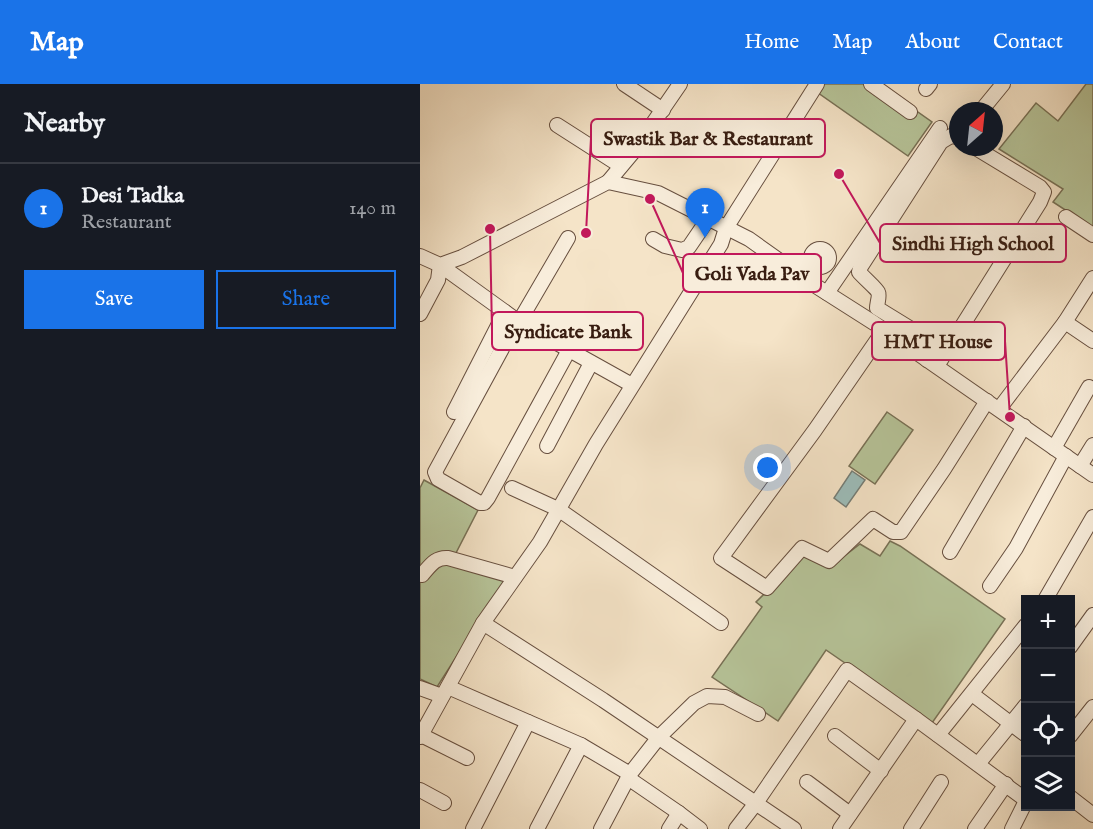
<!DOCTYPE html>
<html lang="en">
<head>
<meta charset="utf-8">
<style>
  body { margin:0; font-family:"IM FELL English",serif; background:#242831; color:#f1f3f6 }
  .controls { position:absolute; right:18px; bottom:18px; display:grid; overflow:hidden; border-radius:0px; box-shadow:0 6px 24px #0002 }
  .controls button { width:54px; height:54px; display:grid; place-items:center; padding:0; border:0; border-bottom:2px solid #363941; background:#171b24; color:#f1f3f6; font:30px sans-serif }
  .compass { position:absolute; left:529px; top:18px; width:54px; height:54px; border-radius:50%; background:#171b24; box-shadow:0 6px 24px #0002; rotate:27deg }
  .you { position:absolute; left:348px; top:384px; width:21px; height:21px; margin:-15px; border:4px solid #fff; border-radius:50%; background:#1a73e8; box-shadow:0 0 0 9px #1a73e833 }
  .badge { display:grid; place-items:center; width:39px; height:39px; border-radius:50%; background:#1a73e8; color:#fff; font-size:20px; font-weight:700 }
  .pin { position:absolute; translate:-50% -50px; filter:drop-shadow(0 2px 3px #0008) }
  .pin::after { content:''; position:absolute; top:32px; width:21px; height:18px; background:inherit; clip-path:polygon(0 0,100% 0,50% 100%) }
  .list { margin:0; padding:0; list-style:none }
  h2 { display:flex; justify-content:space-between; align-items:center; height:78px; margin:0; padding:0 24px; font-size:26px }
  h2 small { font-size:20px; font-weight:400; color:#9ea1a6 }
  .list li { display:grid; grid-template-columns:39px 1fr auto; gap:18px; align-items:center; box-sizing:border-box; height:90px; padding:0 24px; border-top:2px solid #363941 }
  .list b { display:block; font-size:22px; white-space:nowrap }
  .list p { margin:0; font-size:20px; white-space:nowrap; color:#9ea1a6 }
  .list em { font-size:20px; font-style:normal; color:#9ea1a6 }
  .actions { display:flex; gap:12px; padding:18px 24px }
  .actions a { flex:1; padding:14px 0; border:2px solid #1a73e8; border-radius:0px; text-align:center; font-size:21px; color:#1a73e8 }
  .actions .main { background:#1a73e8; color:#fff }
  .icon { flex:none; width:33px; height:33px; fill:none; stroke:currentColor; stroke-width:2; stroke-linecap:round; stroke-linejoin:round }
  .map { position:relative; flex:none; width:673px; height:745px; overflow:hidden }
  header { display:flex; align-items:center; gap:36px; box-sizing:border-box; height:84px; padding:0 30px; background:#1a73e8; color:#fff }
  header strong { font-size:28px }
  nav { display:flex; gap:33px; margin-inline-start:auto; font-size:21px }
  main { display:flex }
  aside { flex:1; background:#171b24 }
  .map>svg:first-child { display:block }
</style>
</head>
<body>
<header>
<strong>Map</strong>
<nav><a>Home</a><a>Map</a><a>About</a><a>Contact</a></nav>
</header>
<main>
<aside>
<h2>Nearby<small></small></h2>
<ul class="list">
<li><span class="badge">1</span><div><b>Desi Tadka</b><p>Restaurant</p></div><em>140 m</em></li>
</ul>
<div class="actions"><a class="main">Save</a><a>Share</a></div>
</aside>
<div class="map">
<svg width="673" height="745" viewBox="0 0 673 745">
  <rect width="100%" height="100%" fill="#f5e4c8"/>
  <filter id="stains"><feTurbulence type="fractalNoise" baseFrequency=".00333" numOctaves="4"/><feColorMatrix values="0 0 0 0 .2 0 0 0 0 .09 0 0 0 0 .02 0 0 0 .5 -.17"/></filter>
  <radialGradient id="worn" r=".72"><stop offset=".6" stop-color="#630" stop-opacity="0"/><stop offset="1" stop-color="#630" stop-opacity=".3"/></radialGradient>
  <!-- green -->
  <g fill="#b7c59a" stroke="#787156" stroke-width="1.5">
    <polygon points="398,0 458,0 512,38 488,72 394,6"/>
    <polygon points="666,0 673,0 673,144 633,118 643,105 579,65 616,19 638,37"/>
    <polygon points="467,328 493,346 455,400 429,382"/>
    <polygon points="4,396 58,426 35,471 86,495 17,603 0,595 0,404"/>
    <polygon points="470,457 480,462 585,535 512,639 406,566 358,637 292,593 342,523 336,518 383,472 409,484 440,460 460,472"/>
  </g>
  <!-- water -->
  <polygon fill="#9dbebb" stroke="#757e77" stroke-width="1.5" points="432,387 445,396 426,423 414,414"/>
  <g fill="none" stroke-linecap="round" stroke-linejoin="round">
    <!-- minor casing -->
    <g stroke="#674f3f" stroke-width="16">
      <g id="minor">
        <polyline points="204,0 243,26"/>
        <polyline points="451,0 490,28"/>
        <polyline points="506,5 510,0"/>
        <polyline points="565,22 583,0"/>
        <polyline points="137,41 201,82"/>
        <polyline points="188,98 214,67 260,0"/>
        <polyline points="646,133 673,151"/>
        <polyline points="233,155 245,162 262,166 269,163 288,135"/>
        <circle cx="400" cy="174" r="9"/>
        <polyline points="0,172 20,181 42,173 188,98 238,109 329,155 388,197 454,239 673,391"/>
        <polyline points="407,209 520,44"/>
        <polyline points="0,230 18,196 20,181 99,238 212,301"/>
        <polyline points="97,237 15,388 18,395 60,419 64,419 68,414 149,266"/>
        <polyline points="99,238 148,154"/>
        <polyline points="645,238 673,257"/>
        <polyline points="464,246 395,346 301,474 347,504 382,464 409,477 453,435 473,448 481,448 524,385 567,317"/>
        <path d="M 507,276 L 514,262 L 514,259 L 457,224 C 457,219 460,212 458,208 C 457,205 442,192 439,188 L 440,184 L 521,58 L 531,52 L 538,53"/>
        <polyline points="517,282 620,118 624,108 620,103 554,63"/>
        <polyline points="579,325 645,238 673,194"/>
        <polyline points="34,328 85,228"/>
        <polyline points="127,362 171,279"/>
        <polyline points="634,364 669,303"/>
        <polyline points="660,382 673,361"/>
        <polyline points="92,404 138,425 301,539"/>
        <polyline points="530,468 604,342"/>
        <path d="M 2,491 C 10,482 15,473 28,474 L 95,493"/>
        <polyline points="570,502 596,464 646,372"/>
        <polyline points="625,516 673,433"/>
        <polyline points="63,539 120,458 176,360 301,160 306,144 397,0"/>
        <polyline points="650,563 673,531"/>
        <polyline points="28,603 161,661 210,690 239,653 274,619 287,612 305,613 338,630"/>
        <polyline points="0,604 22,612"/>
        <polyline points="552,610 606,651"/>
        <polyline points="1,651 47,674"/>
        <polyline points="518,651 606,541"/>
        <polyline points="415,652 461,687"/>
        <polyline points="650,652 673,623"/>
        <polyline points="0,653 63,539 183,616 374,745"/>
        <polyline points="558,680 606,621"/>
        <polyline points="208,694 259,729"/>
        <polyline points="387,698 430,730"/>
        <polyline points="0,706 24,719"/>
        <polyline points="650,713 673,731"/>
        <polyline points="53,745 108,638"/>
        <polyline points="117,745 161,661"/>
        <polyline points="181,745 210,690"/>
        <polyline points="249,745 259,729 280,745"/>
        <polyline points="316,745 336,719 427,586 496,635 606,716"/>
        <polyline points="420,745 496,635"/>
        <polyline points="491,745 521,698"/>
        <polyline points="555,745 586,700"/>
        <polyline points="592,745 606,717"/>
      </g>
    </g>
    <!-- minor -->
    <use href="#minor" stroke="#f8eddb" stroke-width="14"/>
  </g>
  <!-- callouts -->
  <path fill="none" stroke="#c2185b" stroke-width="2" d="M166 149L171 54M419 90L460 159M230 115L263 189M70 145L72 247M590 333L585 257"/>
  <g fill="#c2185b" stroke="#f8eddb" stroke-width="2">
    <circle cx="166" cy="149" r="6"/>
    <circle cx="419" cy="90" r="6"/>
    <circle cx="230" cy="115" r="6"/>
    <circle cx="70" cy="145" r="6"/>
    <circle cx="590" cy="333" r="6"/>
  </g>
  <g fill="#f8eddb" stroke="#c2185b" stroke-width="2">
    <rect x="171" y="35" width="234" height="38" rx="6"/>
    <rect x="460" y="140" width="186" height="38" rx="6"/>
    <rect x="263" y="170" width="138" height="38" rx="6"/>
    <rect x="72" y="228" width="151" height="38" rx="6"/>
    <rect x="452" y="238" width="133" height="38" rx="6"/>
  </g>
  <g font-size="20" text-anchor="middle" font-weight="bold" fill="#381d11">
    <text x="288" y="61">Swastik Bar &amp; Restaurant</text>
    <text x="553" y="166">Sindhi High School</text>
    <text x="332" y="196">Goli Vada Pav</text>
    <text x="148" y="254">Syndicate Bank</text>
    <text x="518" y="264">HMT House</text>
  </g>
  <rect width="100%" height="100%" filter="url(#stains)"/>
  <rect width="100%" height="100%" fill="url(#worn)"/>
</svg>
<div class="controls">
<button>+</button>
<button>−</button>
<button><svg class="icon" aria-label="locate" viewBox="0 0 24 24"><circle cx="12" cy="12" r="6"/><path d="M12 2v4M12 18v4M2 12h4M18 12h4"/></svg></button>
<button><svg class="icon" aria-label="layers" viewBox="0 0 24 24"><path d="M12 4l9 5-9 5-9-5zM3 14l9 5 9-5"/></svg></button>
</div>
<svg class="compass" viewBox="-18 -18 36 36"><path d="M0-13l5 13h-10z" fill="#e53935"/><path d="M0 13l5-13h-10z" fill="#9ea1a6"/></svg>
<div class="you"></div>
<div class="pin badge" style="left:285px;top:154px">1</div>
</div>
</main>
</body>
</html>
